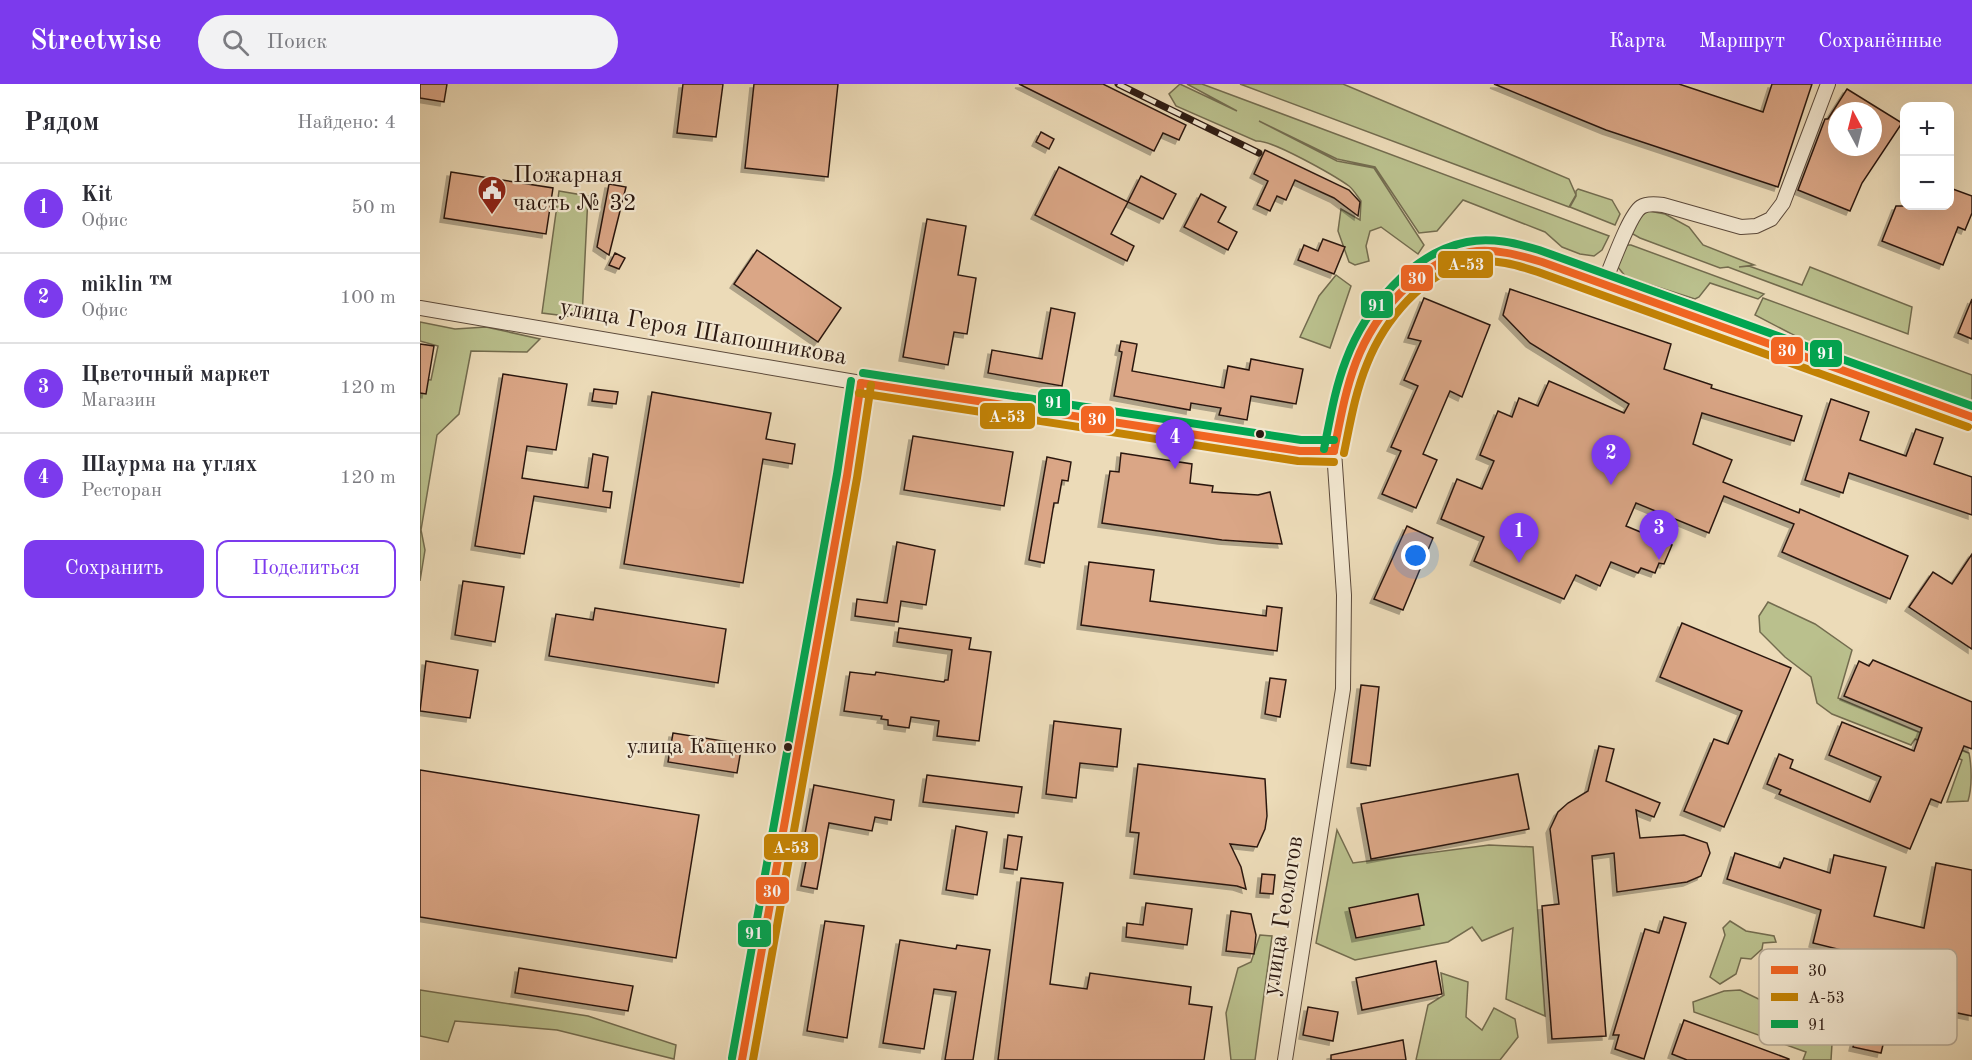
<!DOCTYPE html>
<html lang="ru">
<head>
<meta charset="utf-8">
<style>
  body { margin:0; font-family:"Old Standard TT",serif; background:#f2f2f3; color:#2b2b33 }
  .controls { position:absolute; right:18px; top:18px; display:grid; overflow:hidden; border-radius:12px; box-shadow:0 6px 24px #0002 }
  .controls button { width:54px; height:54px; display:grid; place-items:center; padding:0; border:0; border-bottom:2px solid #e1e1e2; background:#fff; color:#2b2b33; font:30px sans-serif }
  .compass { position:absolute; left:1408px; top:18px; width:54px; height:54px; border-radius:50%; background:#fff; box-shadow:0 6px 24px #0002; rotate:353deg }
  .you { position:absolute; left:996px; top:472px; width:21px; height:21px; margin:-15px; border:4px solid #fff; border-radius:50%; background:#1a73e8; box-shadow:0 0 0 9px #1a73e833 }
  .badge { display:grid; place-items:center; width:39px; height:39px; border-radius:50%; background:#7c3aed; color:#fff; font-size:20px; font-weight:700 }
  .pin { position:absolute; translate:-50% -50px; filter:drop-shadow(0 2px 3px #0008) }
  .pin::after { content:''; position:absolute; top:32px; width:21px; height:18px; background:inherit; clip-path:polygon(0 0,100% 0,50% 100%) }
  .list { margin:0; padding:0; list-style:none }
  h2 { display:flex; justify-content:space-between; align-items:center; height:78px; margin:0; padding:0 24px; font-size:26px }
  h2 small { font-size:20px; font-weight:400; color:#7c7c81 }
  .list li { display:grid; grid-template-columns:39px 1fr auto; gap:18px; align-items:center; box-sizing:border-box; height:90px; padding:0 24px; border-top:2px solid #e1e1e2 }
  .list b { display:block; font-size:22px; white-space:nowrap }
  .list p { margin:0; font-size:20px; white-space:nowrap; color:#7c7c81 }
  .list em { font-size:20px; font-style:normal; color:#7c7c81 }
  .actions { display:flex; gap:12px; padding:18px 24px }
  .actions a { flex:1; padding:14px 0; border:2px solid #7c3aed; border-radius:12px; text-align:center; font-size:21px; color:#7c3aed }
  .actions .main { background:#7c3aed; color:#fff }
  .icon { flex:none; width:33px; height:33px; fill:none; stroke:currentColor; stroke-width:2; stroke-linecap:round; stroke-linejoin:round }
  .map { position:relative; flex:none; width:1552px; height:976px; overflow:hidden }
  header { display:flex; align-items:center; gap:36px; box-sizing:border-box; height:84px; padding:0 30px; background:#7c3aed; color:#fff }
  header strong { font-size:28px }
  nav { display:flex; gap:33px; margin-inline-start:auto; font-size:21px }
  .search { width:420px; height:54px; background:#f2f2f3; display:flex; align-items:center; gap:15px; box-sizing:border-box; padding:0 21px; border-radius:33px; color:#7c7c81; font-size:22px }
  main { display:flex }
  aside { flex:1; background:#fff }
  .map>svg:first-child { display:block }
</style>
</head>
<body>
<header>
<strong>Streetwise</strong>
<div class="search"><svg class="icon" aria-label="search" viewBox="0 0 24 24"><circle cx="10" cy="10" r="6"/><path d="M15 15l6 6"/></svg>Поиск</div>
<nav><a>Карта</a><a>Маршрут</a><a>Сохранённые</a></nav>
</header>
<main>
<aside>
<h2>Рядом<small>Найдено: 4</small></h2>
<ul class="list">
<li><span class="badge">1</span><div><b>Kit</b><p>Офис</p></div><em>50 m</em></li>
<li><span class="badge">2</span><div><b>miklin ™</b><p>Офис</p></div><em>100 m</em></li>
<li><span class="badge">3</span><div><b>Цветочный маркет</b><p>Магазин</p></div><em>120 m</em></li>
<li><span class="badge">4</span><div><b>Шаурма на углях</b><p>Ресторан</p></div><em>120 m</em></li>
</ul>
<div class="actions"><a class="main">Сохранить</a><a>Поделиться</a></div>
</aside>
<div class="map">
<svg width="1552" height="976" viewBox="0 0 1552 976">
  <defs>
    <filter id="shadow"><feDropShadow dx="-4" dy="4" stdDeviation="0" flood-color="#0004"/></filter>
  </defs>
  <rect width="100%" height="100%" fill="#ecdbb8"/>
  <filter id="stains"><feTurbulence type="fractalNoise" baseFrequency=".00333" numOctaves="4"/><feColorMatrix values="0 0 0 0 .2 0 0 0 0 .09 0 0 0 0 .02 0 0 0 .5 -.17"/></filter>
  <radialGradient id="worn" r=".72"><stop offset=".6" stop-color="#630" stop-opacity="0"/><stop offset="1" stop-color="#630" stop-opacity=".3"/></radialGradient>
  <!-- green -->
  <g fill="#bac08d" stroke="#736c4f" stroke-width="1.5">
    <path d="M 760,0 L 817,27 L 767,0 L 782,0 L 1189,152 L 1182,166 L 1174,172 L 1160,170 L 1142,163 L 1125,148 L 1043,116 L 1017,147 L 999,149 L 955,83 L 917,75 L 839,37 L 917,77 L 954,84 L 1004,161 L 998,170 L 961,143 L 950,147 L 946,162 L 949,177 L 935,181 L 929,178 L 918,147 L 921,125 L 940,136 L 941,117 C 937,112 934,106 929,102 C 915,92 851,55 836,57 L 756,22 L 749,10 Z"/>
    <polygon points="820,0 923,0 1149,95 1156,111 1149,123"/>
    <polygon points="1158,105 1192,116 1200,130 1195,141 1150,123 1156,112 1156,107"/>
    <polygon points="139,107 168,112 162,234 122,229"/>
    <polygon points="1229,127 1245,130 1269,143 1283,161 1334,181 1319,183 1329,182 1382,201 1390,183 1492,223 1488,250 1308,183 1300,184 1220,154 1211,149 1216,134"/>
    <polygon points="1205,161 1211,161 1344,210 1338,215 1290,199 1279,213 1275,215 1206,193 1197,182"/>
    <polygon points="916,191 931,202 910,264 880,253 899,212"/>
    <polygon points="1343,214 1552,291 1552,320 1387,258 1335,231"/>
    <polygon points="0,238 35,245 66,243 120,255 107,268 51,267 39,330 17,351 1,446 5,466 0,497 0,295 11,296 18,262 0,257"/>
    <path d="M 1348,518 L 1395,540 L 1432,566 L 1418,614 L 1549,669 C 1552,684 1552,704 1548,717 L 1527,718 L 1542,676 L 1495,655 L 1491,661 L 1412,630 L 1397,619 L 1391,593 L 1365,573 L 1340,548 L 1339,532 Z"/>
    <polygon points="917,746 933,779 1069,761 1113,763 1125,932 1086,915 1093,844 1062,857 1052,843 1028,858 935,876 896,859"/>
    <polygon points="1310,837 1326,847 1354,852 1356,858 1343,859 1342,865 1331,875 1321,874 1316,890 1300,900 1290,893 1305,851 1303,844"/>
    <polygon points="840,851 852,852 835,976 811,976 806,929 818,884 831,878"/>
    <polygon points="1384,872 1433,904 1412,960 1411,976 1383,976 1386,968 1274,928 1273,918 1304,907 1320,906 1353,922 1381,919 1396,894 1377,886"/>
    <polygon points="1021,889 1048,898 1046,933 1062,946 1074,924 1095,935 1098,953 1080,976 996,976 1008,921 1024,911"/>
    <polygon points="0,906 168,932 256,961 254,975 137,946 35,937 28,958 0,952"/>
  </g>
  <!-- building -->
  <g fill="#daa686" stroke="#2c1911" stroke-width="1.5" fill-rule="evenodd" filter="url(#shadow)">
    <polygon points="0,0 27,0 24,18 0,14"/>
    <polygon points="263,0 303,0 296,53 257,49"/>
    <polygon points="334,0 418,0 408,93 325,84"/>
    <polygon points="599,0 683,0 766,41 759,56 743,49 734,67"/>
    <polygon points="1074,0 1259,0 1343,28 1352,0 1392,0 1358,103 1186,46"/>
    <path d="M 1427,5 L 1482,39 L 1442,99 L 1430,127 L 1378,106 L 1405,35 L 1408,35 ZM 1417,27 L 1453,27 L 1453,63 L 1417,63 Z"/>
    <polygon points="621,48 634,55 629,65 616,58"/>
    <polygon points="845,66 929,106 940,118 938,132 914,114 875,96 866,116 857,112 850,127 837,121 848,97 834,90"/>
    <polygon points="639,83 708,118 691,150 714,162 707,177 615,131"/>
    <polygon points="31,88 133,104 126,150 24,134"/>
    <polygon points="721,92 756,110 743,135 708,118"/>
    <polygon points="189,100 206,103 189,171 177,163"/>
    <polygon points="1530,104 1552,112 1552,129 1545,146 1538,143 1523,181 1462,157 1476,122 1530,122"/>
    <polygon points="781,110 806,123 798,138 817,148 808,166 764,143"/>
    <polygon points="507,135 546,142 538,191 556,194 547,250 534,248 528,281 483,273"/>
    <polygon points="903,155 925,163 914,190 878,176 884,161 898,167"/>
    <polygon points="337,166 421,224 398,258 314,200"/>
    <polygon points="195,169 205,174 199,185 189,181"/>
    <polygon points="1090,205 1251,260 1244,285 1292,301 1291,304 1382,332 1374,357 1282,329 1273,360 1312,376 1303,398 1379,429 1380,425 1488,472 1470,515 1362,468 1374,440 1304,412 1289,449 1216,419 1206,442 1252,461 1244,480 1239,479 1235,489 1221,484 1218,489 1191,478 1180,502 1156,491 1144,515 1054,477 1064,453 1021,435 1037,395 1062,405 1074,377 1060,371 1078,327 1092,333 1099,314 1118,322 1129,297 1204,329 1209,320 1110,259 1083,231"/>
    <polygon points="1004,214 1070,241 1042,313 1030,307 1003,370 1017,376 996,424 962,410 981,367 971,363 998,302 984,296 1001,257 988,254"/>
    <polygon points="1552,215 1552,255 1538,249"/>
    <polygon points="631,224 655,229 642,302 568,289 572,266 622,275"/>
    <polygon points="701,257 717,260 712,287 804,304 808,282 829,286 831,275 883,285 876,320 831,312 827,336 799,331 801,324 771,319 770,326 694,312 702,268 699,267"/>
    <polygon points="0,260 14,262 6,310 0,309"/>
    <polygon points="83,290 147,300 136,366 107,362 102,394 168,404 173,370 188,373 183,407 192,408 190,424 114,412 104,470 55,462"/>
    <polygon points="174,305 198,308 196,320 172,317"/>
    <polygon points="232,308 351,329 346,355 375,360 372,380 343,375 323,499 204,480"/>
    <polygon points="1411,315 1449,328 1440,356 1486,372 1496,345 1523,354 1514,380 1552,393 1552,431 1429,389 1423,409 1385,396"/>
    <polygon points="493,352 593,368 584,422 484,406"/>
    <polygon points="701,369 772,380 770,399 793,402 792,408 838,411 850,408 862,460 802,456 682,439 690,387 699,388"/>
    <polygon points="627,373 651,378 648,397 642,396 638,419 634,419 624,479 609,476"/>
    <polygon points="987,442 1013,454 983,526 954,515"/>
    <polygon points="477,458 515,466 506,521 481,517 478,538 435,532 437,515 467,519"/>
    <polygon points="1552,470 1552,565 1489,523 1513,488 1532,500"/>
    <polygon points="669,478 734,486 730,517 846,532 847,522 862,524 857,567 661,541"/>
    <polygon points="43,497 84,503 75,558 35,551"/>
    <polygon points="175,524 306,545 298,599 129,572 136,530 173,536"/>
    <polygon points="1262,539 1371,584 1304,743 1264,727 1294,655 1308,660 1322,627 1240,593"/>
    <polygon points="479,544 551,554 549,565 571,568 559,657 517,652 519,637 491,633 489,644 468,641 468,636 461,635 462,632 424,627 430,588 455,591 456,588 524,598 525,596 528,596 532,566 477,558"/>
    <polygon points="1453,576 1552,618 1552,665 1544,662 1521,719 1511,715 1490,765 1359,710 1361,706 1347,700 1359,670 1373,676 1370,684 1450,718 1461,693 1409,671 1422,638 1494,667 1502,644 1424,612 1439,577 1449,582"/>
    <polygon points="6,577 58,586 50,634 0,627"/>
    <polygon points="850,594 866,596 860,633 845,630"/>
    <polygon points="941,601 959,603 950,682 931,679"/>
    <polygon points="634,637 701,645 697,683 660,679 656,714 626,710"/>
    <polygon points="253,649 322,660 317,689 248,678"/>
    <polygon points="1179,662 1194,665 1186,697 1240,719 1234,733 1216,726 1220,754 1264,751 1287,759 1290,769 1281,792 1267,798 1197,808 1194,769 1172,772 1186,952 1132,955 1122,822 1139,820 1130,745 1138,728 1148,719 1168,707"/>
    <polygon points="718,680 845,695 847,732 845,745 837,763 810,760 821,783 826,805 817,802 714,790 719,749 710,748"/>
    <polygon points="0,686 279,731 256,874 0,833"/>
    <polygon points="1098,690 1109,745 951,775 941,720"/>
    <polygon points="507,691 602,703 598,729 503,718"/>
    <polygon points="394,701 474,716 471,736 455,733 452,747 409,739 397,805 381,802 387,772 381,771"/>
    <polygon points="536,742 567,748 557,811 526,806"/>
    <polygon points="588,751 602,753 597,786 584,784"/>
    <polygon points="1315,769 1360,784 1364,774 1410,789 1414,771 1466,783 1454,832 1504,844 1516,779 1552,786 1552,932 1474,916 1461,969 1433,963 1454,874 1393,859 1401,826 1307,795"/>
    <polygon points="842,790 855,791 853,810 840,809"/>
    <polygon points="601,794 643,799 630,900 667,905 670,889 771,903 769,920 792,923 784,976 578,976"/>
    <polygon points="998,810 1004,841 936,854 929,824"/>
    <polygon points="726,819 772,825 767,861 706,853 707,839 723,841"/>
    <polygon points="811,827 831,830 836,851 834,870 806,867"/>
    <polygon points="1244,833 1266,839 1224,975 1195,965 1199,951 1193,951 1225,845 1239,849"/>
    <polygon points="405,837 444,842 427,954 387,947"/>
    <polygon points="480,856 536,865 537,861 570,866 553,976 525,976 536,908 514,905 504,965 463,959"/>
    <polygon points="1016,877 1022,910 942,926 936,894"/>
    <polygon points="99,884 213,902 208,927 95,909"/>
    <polygon points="888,923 918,928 913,957 883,951"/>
    <polygon points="1264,936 1369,975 1369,976 1267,976 1252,970"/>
    <polygon points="983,956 986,976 911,976 911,971"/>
  </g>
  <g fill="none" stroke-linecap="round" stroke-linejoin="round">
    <!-- minor casing -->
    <g stroke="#5c4a3b" stroke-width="16">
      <g id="minor">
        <path d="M 1184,199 C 1191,184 1209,131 1221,123 C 1227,119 1236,120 1243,121 L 1321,143 L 1336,142 L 1351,135 L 1363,119 L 1408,0"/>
        <polyline points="0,224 441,299 880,367 914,367"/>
        <polyline points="322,976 427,392 441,299"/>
        <polyline points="865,976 923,605 924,511 914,367 923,323 934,281 946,253 960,232 973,216 1002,190 1026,176 1046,169 1068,168 1097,171 1184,199 1552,333"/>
      </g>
    </g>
    <!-- minor -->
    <use href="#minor" stroke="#f3e8d1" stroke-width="14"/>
    <!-- rail casing -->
    <g stroke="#2c1911" stroke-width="7">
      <polyline id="rail" points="698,0 839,69"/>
    </g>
    <!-- rail -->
    <use href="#rail" stroke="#f3e8d1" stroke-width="4.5" stroke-dasharray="14" stroke-linecap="butt"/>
    <!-- bus-1 casing -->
    <g stroke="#f3e8d1" stroke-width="12">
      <g id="bus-1">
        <polyline points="441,299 880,367 914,367"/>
        <path d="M 914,367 C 920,337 925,307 936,278 C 954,231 998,178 1050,168 C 1074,164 1099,171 1122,178 L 1552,333"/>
        <polyline points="322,976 427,392 441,299"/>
      </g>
    </g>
    <!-- bus-2 casing -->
    <g stroke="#f3e8d1" stroke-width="12">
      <g id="bus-2">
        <polyline points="439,309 878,377 914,378"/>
        <path d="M 924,369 C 930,340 935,309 947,280 C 964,237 1003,188 1051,179 C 1074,174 1097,181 1118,188 L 1548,343"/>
        <polyline points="333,976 437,394 451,301"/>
      </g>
    </g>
    <!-- bus-3 casing -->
    <g stroke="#f3e8d1" stroke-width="12">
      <g id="bus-3">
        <polyline points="443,289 881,356 914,356"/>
        <path d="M 904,365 C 910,335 915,304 926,276 C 945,225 991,169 1047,158 C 1071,153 1096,159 1119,166 L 1552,322"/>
        <polyline points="312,974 417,390 431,297"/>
      </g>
    </g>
    <!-- bus-1 -->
    <use href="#bus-1" stroke="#f26522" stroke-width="8"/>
    <!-- bus-2 -->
    <use href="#bus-2" stroke="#c48304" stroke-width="8"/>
    <!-- bus-3 -->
    <use href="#bus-3" stroke="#00a651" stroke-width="8"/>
  </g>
  <!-- icons -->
  <defs>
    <g id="civic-pin" transform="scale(1.5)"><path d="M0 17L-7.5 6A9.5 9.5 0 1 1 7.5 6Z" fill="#8f2418" stroke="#f3e8d1"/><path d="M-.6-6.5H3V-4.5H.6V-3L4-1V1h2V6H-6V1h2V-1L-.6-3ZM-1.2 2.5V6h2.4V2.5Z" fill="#fff"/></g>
  </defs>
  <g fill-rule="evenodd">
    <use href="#civic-pin" x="72" y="106"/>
  </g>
  <!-- markers -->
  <g fill="#2c1911" stroke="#f3e8d1" stroke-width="2">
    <circle cx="840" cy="350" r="5"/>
    <circle cx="368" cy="663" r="5"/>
  </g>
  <g text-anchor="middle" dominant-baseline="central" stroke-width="4.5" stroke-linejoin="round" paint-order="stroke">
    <!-- bus labels -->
    <g font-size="22" fill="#2c1911" stroke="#f3e8d1" text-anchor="end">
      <text x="357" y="663">улица Кащенко</text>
    </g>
    <!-- poi labels -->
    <g font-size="24" fill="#2c1911" stroke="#f3e8d1" text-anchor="start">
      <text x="93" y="92">Пожарная<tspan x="93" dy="28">часть № 32</tspan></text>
    </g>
    <!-- street labels -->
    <g font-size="24" fill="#2c1911" stroke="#f3e8d1">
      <text transform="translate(283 249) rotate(10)">улица Героя Шапошникова</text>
      <text transform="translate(864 832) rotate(-81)">улица Геологов</text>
    </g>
  </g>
  <!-- legend -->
  <rect x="1339" y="865" width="198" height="96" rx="9" fill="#f3e8d1" stroke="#b7aa97" stroke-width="1.5"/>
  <rect x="1351" y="882" width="27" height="8" fill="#f26522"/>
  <rect x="1351" y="909" width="27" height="8" fill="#c48304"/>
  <rect x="1351" y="936" width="27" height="8" fill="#00a651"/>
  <g font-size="16" fill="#2c1911">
    <text x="1388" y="892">30</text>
    <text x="1388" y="919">А-53</text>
    <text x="1388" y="946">91</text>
  </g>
  <g stroke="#f3e8d1" stroke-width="2">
    <rect x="1017" y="166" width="57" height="29" rx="6" fill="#c48304"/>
    <rect x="980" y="180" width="34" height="28" rx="6" fill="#f26522"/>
    <rect x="940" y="206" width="34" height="29" rx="6" fill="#00a651"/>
    <rect x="1350" y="252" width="34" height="29" rx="6" fill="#f26522"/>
    <rect x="1389" y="255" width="34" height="29" rx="6" fill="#00a651"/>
    <rect x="617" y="304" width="34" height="29" rx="6" fill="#00a651"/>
    <rect x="559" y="318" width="57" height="28" rx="6" fill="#c48304"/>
    <rect x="660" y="321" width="35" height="29" rx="6" fill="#f26522"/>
    <rect x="343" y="749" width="56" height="28" rx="6" fill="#c48304"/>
    <rect x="335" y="792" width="35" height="29" rx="6" fill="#f26522"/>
    <rect x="317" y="835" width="35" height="29" rx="6" fill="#00a651"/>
  </g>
  <g font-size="16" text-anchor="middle" font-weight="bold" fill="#fff">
    <text x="1046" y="186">А-53</text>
    <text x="997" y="200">30</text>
    <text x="957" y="227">91</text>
    <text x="1367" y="272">30</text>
    <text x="1406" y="275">91</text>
    <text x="634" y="324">91</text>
    <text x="587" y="338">А-53</text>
    <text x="677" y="341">30</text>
    <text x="371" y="769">А-53</text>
    <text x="352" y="813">30</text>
    <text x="334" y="855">91</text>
  </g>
  <rect width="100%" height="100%" filter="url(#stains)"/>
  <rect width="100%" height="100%" fill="url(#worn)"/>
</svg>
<div class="controls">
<button>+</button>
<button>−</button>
</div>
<svg class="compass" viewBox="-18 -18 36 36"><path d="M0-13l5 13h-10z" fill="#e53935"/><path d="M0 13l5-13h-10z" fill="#7c7c81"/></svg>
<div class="you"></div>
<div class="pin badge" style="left:1099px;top:479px">1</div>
<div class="pin badge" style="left:1191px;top:401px">2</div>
<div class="pin badge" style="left:1239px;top:476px">3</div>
<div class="pin badge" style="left:755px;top:385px">4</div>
</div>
</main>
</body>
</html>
